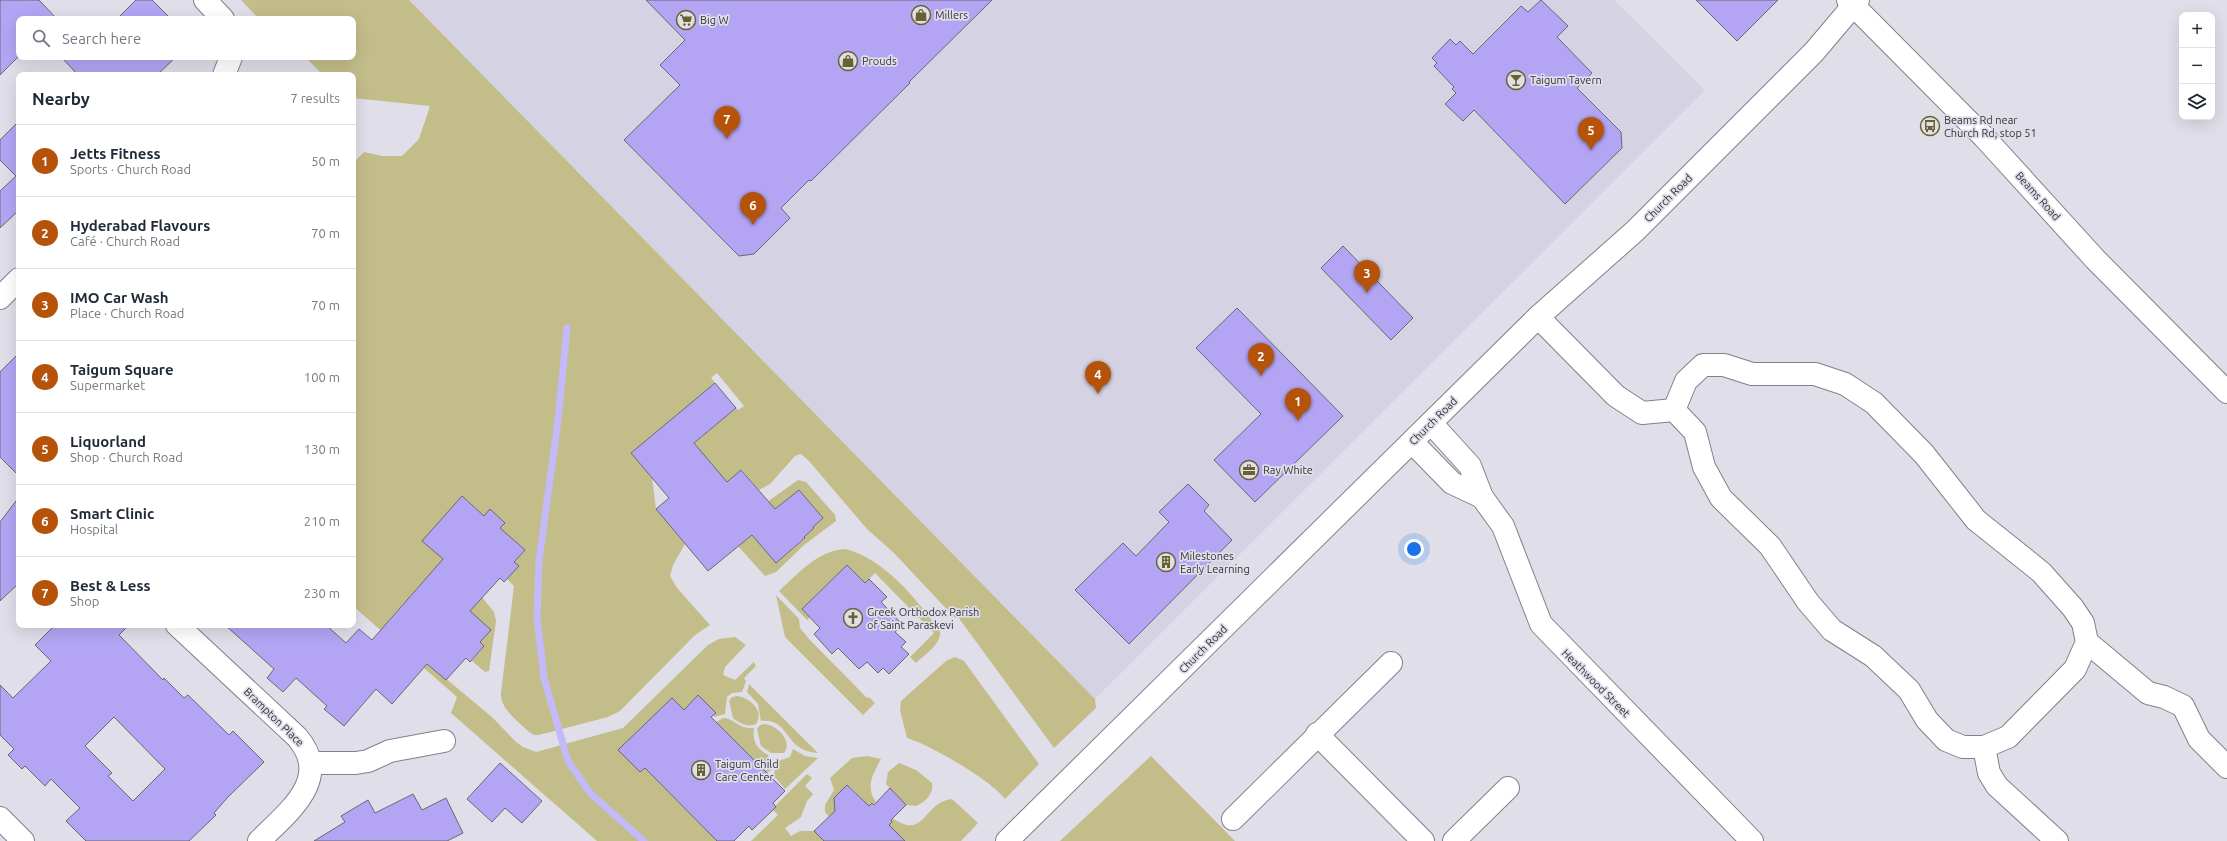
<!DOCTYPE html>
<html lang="en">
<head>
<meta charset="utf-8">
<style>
  body { margin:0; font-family:Ubuntu,sans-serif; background:#f6f6f7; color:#1f2937 }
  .controls { position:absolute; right:12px; top:12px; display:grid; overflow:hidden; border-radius:8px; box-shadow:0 4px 16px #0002 }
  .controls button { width:36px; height:36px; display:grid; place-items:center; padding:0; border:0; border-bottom:1px solid #e0e1e3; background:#fff; color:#1f2937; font:20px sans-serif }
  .you { position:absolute; left:1414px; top:549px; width:14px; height:14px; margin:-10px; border:3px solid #fff; border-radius:50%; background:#1a73e8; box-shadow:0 0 0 6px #1a73e833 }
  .badge { display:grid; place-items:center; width:26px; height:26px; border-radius:50%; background:#b45309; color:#fff; font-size:13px; font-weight:700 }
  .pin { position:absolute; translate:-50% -33px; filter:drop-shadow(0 1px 2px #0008) }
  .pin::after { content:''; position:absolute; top:21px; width:14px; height:12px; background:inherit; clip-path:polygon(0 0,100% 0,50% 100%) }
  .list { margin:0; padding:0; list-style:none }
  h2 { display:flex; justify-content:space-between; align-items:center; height:52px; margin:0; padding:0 16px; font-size:17px }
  h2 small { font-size:13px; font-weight:400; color:#747a83 }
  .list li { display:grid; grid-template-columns:26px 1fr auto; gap:12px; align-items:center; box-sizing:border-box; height:72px; padding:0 16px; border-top:1px solid #e0e1e3 }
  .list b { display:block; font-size:15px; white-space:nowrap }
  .list p { margin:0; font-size:13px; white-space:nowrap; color:#747a83 }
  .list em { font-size:13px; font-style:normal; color:#747a83 }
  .icon { flex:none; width:22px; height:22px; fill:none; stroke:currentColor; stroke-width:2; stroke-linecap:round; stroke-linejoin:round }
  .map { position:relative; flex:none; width:2227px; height:841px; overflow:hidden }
  .search { position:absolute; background:#fff; box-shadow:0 4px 16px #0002; left:16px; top:16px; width:340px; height:44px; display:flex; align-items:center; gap:10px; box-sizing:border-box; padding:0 14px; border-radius:8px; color:#747a83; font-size:15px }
  .panel { position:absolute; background:#fff; box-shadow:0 4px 16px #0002; left:16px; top:72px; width:340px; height:556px; border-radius:8px }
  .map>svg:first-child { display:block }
</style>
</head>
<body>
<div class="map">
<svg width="2227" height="841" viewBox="0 0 2227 841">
  <rect width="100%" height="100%" fill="#dfdee9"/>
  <!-- built -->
  <polygon fill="#d4d2e3" points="409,0 1614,0 1705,90 1095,699"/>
  <!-- green -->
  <g fill="#c3bd8a">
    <path d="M 241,0 L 409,0 L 1095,699 L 1096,708 L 1054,748 L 958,617 L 955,618 L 894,553 L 867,529 L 809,461 L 801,454 L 795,456 L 770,484 L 759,490 L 742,470 L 727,482 L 711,463 L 670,464 L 736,408 L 738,410 L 744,406 L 717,373 L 711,378 L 715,383 L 631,453 L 652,478 L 656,509 L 685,544 L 673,565 L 670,576 L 677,588 L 710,625 L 695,635 L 620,711 L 608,717 L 539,735 L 534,735 L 529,732 C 518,721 500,709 501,693 L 514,586 L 507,579 L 518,566 L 514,562 L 525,550 L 500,528 L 505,523 L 490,510 L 480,521 L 476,508 L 462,496 L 442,548 L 494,612 L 496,621 L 489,671 L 485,672 L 472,661 L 484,646 L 480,642 L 491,630 L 428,576 L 389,620 L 403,633 L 419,656 L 493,718 L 516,742 L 523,747 L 536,752 L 623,728 L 708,645 L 719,639 L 735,637 L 746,645 L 725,667 L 723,675 L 735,680 L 754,662 L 756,666 L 744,678 L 746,681 L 742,692 L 732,693 L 727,697 L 725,714 L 714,717 L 715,713 L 698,695 L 684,710 L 618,750 L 640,772 L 645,768 L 717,841 L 597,841 L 451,713 L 457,697 L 353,606 L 353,163 L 364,152 L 382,156 L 402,156 L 419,139 L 430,106 L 353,98 L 353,75 L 323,75 L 305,57 L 353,57 L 353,19 L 259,19 Z"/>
    <polygon points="798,480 806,482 835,515 836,521 804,545 776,572 765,576 738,546 752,535 776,563 805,539 804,537 814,528 813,527 823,518 799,490 766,516 759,508"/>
    <path d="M 846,549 C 887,561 915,598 940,631 C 942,644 924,655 916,663 L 910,657 L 934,633 L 875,573 L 865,583 L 847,565 L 802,609 L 810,617 L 807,620 L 779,591 C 799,573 818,550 846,549 Z"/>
    <polygon points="776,595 799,619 800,628 809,639 867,698 869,697 875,703 863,715 785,637"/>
    <path d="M 955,657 L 964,661 L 1039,764 L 1005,799 C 991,780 930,745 907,738 L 900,710 L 901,701 L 946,661 Z"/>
    <path d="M 749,684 L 818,753 C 783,751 791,718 761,721 L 758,704 L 747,692 Z"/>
    <path d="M 737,696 C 749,697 765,711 756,724 C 748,728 739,723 733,718 L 729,701 L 732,697 Z"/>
    <path d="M 723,718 C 734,718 739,730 754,728 C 752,741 757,749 768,755 L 771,770 L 766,774 L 716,722 Z"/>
    <path d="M 765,724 C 777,726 793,740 784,753 L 771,753 L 761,746 L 757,729 L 760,725 Z"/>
    <polygon points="793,749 805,756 818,758 785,789 773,775 775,771 774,762 777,758 778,761 790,757"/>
    <path d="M 867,756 L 881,759 C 873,774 865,787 876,802 L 869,806 L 850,787 L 845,787 L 834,798 L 838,827 L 825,812 L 825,805 L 834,790 L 830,778 L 852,758 Z"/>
    <polygon points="1151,756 1235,841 1060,841"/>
    <path d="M 899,763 L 916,770 L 932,783 C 934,794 925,802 916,806 L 906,805 L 886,784 L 888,772 Z"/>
    <polygon points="807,774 812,778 805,786 813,794 807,801 801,817 785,828 791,836 800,831 814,831 824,841 751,841 778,815 773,810 775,806"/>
    <path d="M 952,799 L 978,823 L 961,841 L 905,841 L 889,825 L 892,818 C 926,841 923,802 952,799 Z"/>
  </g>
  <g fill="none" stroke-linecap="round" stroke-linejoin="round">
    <!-- stream -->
    <polyline stroke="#c4bafa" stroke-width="7" points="567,328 558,420 539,561 537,617 544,678 568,761 590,793 644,841"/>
  </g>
  <!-- building -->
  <g fill="#b3a5f3" stroke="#696872" fill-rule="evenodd">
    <polygon points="0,0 39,0 57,19 19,19 19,56 0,75"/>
    <polygon points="136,0 152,0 171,19 117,19"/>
    <polygon points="646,0 992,0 909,82 910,83 811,181 809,180 781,208 790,218 754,254 739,256 624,140 680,85 660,65 685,40"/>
    <polygon points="1541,0 1568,26 1557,37 1592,73 1577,88 1621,132 1622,148 1565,204 1474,110 1463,121 1445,104 1456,93 1452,89 1454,87 1434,66 1437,63 1432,58 1450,39 1456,45 1460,41 1473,54 1521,6 1528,12"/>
    <polygon points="1696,0 1778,0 1737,41"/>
    <polygon points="61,57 176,57 157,75 78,75"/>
    <polygon points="19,121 19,210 0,228 0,191 16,176 0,160 0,140"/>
    <polygon points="1343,246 1413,318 1391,340 1321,268"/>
    <polygon points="1237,308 1343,416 1255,502 1214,460 1261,414 1196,348"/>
    <polygon points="19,353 19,476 0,457 0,372"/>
    <polygon points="715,383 736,408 694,443 727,482 741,470 775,509 799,490 823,518 813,527 814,528 804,537 805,538 776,563 752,535 708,571 656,509 669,498 631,453"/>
    <polygon points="1188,484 1209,505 1204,511 1232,540 1129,644 1075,590 1123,543 1136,556 1169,522 1159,512"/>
    <polygon points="462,496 484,516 490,509 505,523 500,528 525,550 514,562 519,566 504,582 500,578 470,611 491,630 480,642 484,646 470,662 466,658 446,680 427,664 392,704 376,689 344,726 324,709 327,706 296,678 283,692 267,678 274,669 225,625 326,625 346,643 359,629 372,640 443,559 422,541"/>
    <polygon points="19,497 19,583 0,601 0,522"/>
    <polygon points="847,565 865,583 869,579 887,597 881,602 903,625 895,632 906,642 901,647 909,654 889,674 883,668 878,673 867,662 859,669 838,648 832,654 814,634 820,628 802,609"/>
    <path d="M 55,625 L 129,625 L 119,635 L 163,680 L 164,678 L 184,698 L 188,695 L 229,735 L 233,731 L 264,762 L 228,797 L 214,813 L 216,815 L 189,841 L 86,841 L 66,821 L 80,808 L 51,779 L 45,786 L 25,766 L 22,769 L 8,755 L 14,749 L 0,735 L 0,685 L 13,698 L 51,661 L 35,645 ZM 114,717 L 165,769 L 133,801 L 108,776 L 112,773 L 85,746 Z"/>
    <polygon points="698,695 716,713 711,717 785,791 773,803 776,807 752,830 749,826 734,841 717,841 645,768 640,772 618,750 672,698 684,710"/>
    <polygon points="500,763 542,801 522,823 505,808 492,822 467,799"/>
    <polygon points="847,785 869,806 872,803 874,805 890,788 906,805 891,820 892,822 889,825 905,841 824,841 814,831 835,811 834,798"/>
    <polygon points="413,794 422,810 446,798 463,833 447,841 314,841 345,822 341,816 368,800 375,813"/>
  </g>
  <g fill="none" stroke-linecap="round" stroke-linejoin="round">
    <!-- minor casing -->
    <g stroke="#82818b" stroke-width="24">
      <g id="minor">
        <polyline points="205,0 223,19"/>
        <polyline points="224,75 231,57"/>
        <polyline points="0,298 19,279"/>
        <polyline points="1538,317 1616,396 1642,413 1674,410 1686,381 1703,365 1724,365 1752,374 1815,374 1845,384 1874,403 1924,454 1976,520 2041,572 2073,608 2083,623 2087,642 2075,669 2008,737 1984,747 1963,747 1946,740 1927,720 1909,690 1873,656 1832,630 1808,602 1770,546 1721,498 1704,467 1695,432 1674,410"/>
        <polyline points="1431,423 1470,466 1482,497 1503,526 1541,624 1752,841"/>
        <polyline points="1412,442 1452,483 1482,497"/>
        <path d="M 177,625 L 297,737 C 333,779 288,812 259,841"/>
        <polyline points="2087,642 2148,693 2164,697 2183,706 2199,739 2227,767"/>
        <polyline points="1317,734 1423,841"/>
        <polyline points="1984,747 1989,773 1997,786 2057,841"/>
        <polyline points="311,763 356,763 368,761 390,751 444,741"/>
        <polyline points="0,818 23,841"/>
        <polyline points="1233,819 1391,663"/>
        <polyline points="1007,841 1538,317 1635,231 1814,52 1858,0"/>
        <polyline points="1454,841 1508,788"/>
      </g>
    </g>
    <!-- major casing -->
    <g stroke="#82818b" stroke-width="24">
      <polyline id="major" points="1848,0 1984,137 2095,259 2227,392"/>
    </g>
    <!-- minor -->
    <use href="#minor" stroke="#fff" stroke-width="22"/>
    <!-- major -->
    <use href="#major" stroke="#fff" stroke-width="22"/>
  </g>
  <!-- icons -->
  <defs>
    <g id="shop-ring" transform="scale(1)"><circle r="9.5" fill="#dfdee9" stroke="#69622f" stroke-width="1.5"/><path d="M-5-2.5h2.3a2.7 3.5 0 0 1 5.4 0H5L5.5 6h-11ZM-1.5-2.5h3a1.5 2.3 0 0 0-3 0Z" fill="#69622f"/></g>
    <g id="supermarket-ring" transform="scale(1)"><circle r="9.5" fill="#dfdee9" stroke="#69622f" stroke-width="1.5"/><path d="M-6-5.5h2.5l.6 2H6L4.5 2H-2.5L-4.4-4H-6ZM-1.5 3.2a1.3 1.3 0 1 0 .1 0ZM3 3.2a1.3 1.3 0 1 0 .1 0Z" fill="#69622f"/></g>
    <g id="bar-ring" transform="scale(1)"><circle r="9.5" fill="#dfdee9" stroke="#69622f" stroke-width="1.5"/><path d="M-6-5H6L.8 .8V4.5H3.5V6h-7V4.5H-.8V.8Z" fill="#69622f"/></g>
    <g id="bus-ring" transform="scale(1)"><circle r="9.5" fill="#dfdee9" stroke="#69622f" stroke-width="1.5"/><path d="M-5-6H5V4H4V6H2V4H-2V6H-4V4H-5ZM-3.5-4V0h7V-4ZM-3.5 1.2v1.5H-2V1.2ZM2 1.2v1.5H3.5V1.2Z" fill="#69622f"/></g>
    <g id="office-ring" transform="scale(1)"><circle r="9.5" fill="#dfdee9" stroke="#69622f" stroke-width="1.5"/><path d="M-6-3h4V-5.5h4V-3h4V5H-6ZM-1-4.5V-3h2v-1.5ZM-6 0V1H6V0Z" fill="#69622f"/></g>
    <g id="building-ring" transform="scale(1)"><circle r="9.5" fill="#dfdee9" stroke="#69622f" stroke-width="1.5"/><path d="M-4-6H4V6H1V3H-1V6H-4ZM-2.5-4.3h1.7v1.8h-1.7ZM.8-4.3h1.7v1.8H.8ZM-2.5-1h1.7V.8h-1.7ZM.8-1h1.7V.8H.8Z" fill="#69622f"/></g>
    <g id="church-ring" transform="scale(1)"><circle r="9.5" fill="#dfdee9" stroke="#69622f" stroke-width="1.5"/><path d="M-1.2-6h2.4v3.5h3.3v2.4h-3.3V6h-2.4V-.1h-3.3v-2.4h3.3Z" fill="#69622f"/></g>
  </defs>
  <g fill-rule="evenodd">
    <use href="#shop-ring" x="921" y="15"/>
    <use href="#supermarket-ring" x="686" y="20"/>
    <use href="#shop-ring" x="848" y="61"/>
    <use href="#bar-ring" x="1516" y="80"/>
    <use href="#bus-ring" x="1930" y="126"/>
    <use href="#office-ring" x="1249" y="470"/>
    <use href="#building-ring" x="1166" y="562"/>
    <use href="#church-ring" x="853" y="618"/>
    <use href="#building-ring" x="701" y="770"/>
  </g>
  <g text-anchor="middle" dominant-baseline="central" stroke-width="3.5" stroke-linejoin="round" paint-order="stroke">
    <!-- poi labels -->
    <g font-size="11" fill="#333337" stroke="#dfdee9" text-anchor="start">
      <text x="935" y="15">Millers</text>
      <text x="700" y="20">Big W</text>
      <text x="862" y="61">Prouds</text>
      <text x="1530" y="80">Taigum Tavern</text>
      <text x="1944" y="120">Beams Rd near<tspan x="1944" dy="13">Church Rd, stop 51</tspan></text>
      <text x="1263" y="470">Ray White</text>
      <text x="1180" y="556">Milestones<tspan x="1180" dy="13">Early Learning</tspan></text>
      <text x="867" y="612">Greek Orthodox Parish<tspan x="867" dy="13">of Saint Paraskevi</tspan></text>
      <text x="715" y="764">Taigum Child<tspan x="715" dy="13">Care Center</tspan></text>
    </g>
    <!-- street labels -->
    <g font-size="11" fill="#333337" stroke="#dfdee9">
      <text transform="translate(2038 196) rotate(48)">Beams Road</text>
      <text transform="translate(1668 198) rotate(-45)">Church Road</text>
      <text transform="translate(1433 421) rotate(-45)">Church Road</text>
      <text transform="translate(1203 649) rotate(-45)">Church Road</text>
      <text transform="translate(1596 683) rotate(45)">Heathwood Street</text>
      <text transform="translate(274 717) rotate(44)">Brampton Place</text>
    </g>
  </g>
</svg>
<div class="controls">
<button>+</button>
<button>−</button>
<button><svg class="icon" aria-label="layers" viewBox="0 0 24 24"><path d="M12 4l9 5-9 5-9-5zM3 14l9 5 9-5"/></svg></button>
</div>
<div class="you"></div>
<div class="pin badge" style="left:1298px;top:421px">1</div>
<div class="pin badge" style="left:1261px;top:376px">2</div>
<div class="pin badge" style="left:1367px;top:293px">3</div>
<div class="pin badge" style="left:1098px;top:394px">4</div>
<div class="pin badge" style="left:1591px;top:150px">5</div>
<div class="pin badge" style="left:753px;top:225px">6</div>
<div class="pin badge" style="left:727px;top:139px">7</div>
<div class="search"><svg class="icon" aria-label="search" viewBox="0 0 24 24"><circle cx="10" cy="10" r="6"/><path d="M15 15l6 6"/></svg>Search here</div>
<section class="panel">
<h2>Nearby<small>7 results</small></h2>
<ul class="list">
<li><span class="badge">1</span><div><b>Jetts Fitness</b><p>Sports · Church Road</p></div><em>50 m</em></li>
<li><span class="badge">2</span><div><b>Hyderabad Flavours</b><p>Café · Church Road</p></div><em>70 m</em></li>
<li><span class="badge">3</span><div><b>IMO Car Wash</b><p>Place · Church Road</p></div><em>70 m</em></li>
<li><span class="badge">4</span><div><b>Taigum Square</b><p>Supermarket</p></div><em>100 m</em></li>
<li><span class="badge">5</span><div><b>Liquorland</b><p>Shop · Church Road</p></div><em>130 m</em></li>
<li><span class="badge">6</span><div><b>Smart Clinic</b><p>Hospital</p></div><em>210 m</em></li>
<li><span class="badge">7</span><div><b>Best &amp; Less</b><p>Shop</p></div><em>230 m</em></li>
</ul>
</section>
</div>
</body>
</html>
